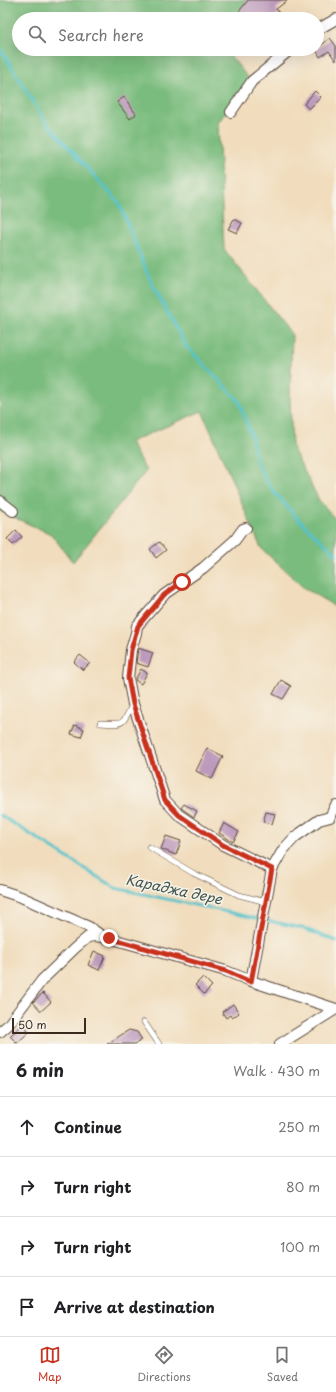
<!DOCTYPE html>
<html lang="en">
<head>
<meta charset="utf-8">
<style>
  body { margin:0; font-family:"Playpen Sans",sans-serif; background:#f6f6f6; color:#202124 }
  .scale { position:absolute; left:12px; bottom:10px; width:74px; box-sizing:border-box; padding-left:4px; border:2px solid #3b2a1e; border-top:0; font-size:11px; line-height:14px; white-space:nowrap; color:#3b2a1e; -webkit-text-stroke:3px #f7f3e8; paint-order:stroke }
  .stop { position:absolute; width:12px; height:12px; margin:-9px; border:3px solid #c8321e; border-radius:50%; background:#fff }
  .stop.end { background:#c8321e; border-color:#fff; box-shadow:0 1px 4px #0008 }
  .list { margin:0; padding:0; list-style:none }
  h2 { display:flex; justify-content:space-between; align-items:center; height:52px; margin:0; padding:0 16px; font-size:17px }
  h2 small { font-size:13px; font-weight:400; color:#757577 }
  .list li { display:grid; grid-template-columns:26px 1fr auto; gap:12px; align-items:center; box-sizing:border-box; height:60px; padding:0 16px; border-top:1px solid #e0e0e0 }
  .list b { display:block; font-size:15px; white-space:nowrap }
  .list em { font-size:13px; font-style:normal; color:#757577 }
  .icon { flex:none; width:22px; height:22px; fill:none; stroke:currentColor; stroke-width:2; stroke-linecap:round; stroke-linejoin:round }
  .map { position:relative; flex:none; width:336px; height:1044px; overflow:hidden }
  .search { position:absolute; background:#fff; box-shadow:0 4px 16px #0002; left:12px; right:12px; top:12px; height:44px; display:flex; align-items:center; gap:10px; box-sizing:border-box; padding:0 14px; border-radius:22px; color:#757577; font-size:15px }
  .sheet { height:292px; background:#fff }
  nav { display:flex; justify-content:space-around; align-items:center; box-sizing:border-box; height:56px; border-top:1px solid #e0e0e0; background:#fff; font-size:11px; color:#757577 }
  nav a { display:grid; justify-items:center; gap:2px }
  nav .on { color:#c8321e }
  .map>svg:first-child { display:block }
</style>
</head>
<body>
<div class="map">
<svg width="336" height="1044" viewBox="0 0 336 1044">
  <rect width="100%" height="100%" fill="#f7f3e8"/>
  <filter id="ink" filterUnits="userSpaceOnUse"><feTurbulence type="fractalNoise" baseFrequency=".025" numOctaves="2"/><feDisplacementMap in="SourceGraphic" scale="8" xChannelSelector="R" yChannelSelector="G"/><feConvolveMatrix kernelMatrix="1 2 1 2 8 2 1 2 1" color-interpolation-filters="sRGB"/></filter>
  <filter id="wash" filterUnits="userSpaceOnUse"><feTurbulence type="fractalNoise" baseFrequency=".012" numOctaves="4" result="noise"/><feDisplacementMap in="SourceGraphic" scale="16" xChannelSelector="R" yChannelSelector="G"/><feGaussianBlur stdDeviation="0.9" result="paint"/><feColorMatrix in="noise" values="0 0 0 0 0 0 0 0 0 0 0 0 0 0 0 0 0 1.4 0 .05"/><feComposite in="paint" operator="in"/></filter>
  <g filter="url(#wash)">
    <rect width="100%" height="100%" fill="#f1ddbd"/>
    <!-- forest -->
    <polygon fill="#7abc7e" stroke="#5a734e" points="0,0 252,0 232,19 19,19 19,49 225,49 249,79 218,123 224,249 292,335 290,399 292,447 319,500 336,520 336,607 304,588 261,548 202,411 130,442 146,471 73,562 51,534 0,511"/>
    <g fill="none" stroke-linecap="round" stroke-linejoin="round">
      <!-- stream -->
      <g stroke="#55c3cb" stroke-width="3">
        <polyline points="0,48 45,121 119,203 151,282 186,346 239,401 252,438 256,461 265,479 274,492 299,520 336,554"/>
        <polyline points="0,815 115,888 302,928 336,941"/>
      </g>
    </g>
    <g id="blocks">
      <!-- building -->
      <g fill="#bd9abd">
        <polygon points="248,0 288,0 276,9 279,13 272,19 233,19"/>
        <polygon points="330,38 336,46 336,61 329,51 320,57 316,50"/>
        <polygon points="315,91 321,97 309,109 304,104"/>
        <polygon points="124,97 136,114 130,119 117,102"/>
        <polygon points="234,219 242,223 237,233 228,229"/>
        <polygon points="16,530 22,537 13,545 7,539"/>
        <polygon points="159,542 166,550 156,558 150,549"/>
        <polygon points="138,648 153,653 148,667 136,663"/>
        <polygon points="80,655 90,663 83,670 74,662"/>
        <polygon points="141,669 147,673 141,684 135,680"/>
        <polygon points="281,680 291,686 283,699 273,694"/>
        <polygon points="75,725 84,729 81,737 71,734"/>
        <polygon points="207,748 223,756 212,779 196,771"/>
        <polygon points="184,804 197,811 194,817 181,808"/>
        <polygon points="266,812 275,814 272,824 263,822"/>
        <polygon points="224,823 239,832 233,842 219,833"/>
        <polygon points="166,836 181,841 176,855 161,849"/>
        <polygon points="94,951 105,956 99,970 88,965"/>
        <polygon points="203,977 212,986 204,994 195,985"/>
        <polygon points="43,993 51,1002 41,1011 33,1002"/>
        <polygon points="233,1004 239,1013 232,1018 230,1015 226,1018 222,1012"/>
        <polygon points="22,1025 29,1032 17,1043 10,1036"/>
        <polygon points="129,1030 137,1032 142,1040 135,1044 107,1044"/>
      </g>
    </g>
  </g>
  <g filter="url(#ink)">
    <use href="#blocks" fill-opacity="0" stroke="#564536" stroke-width="1"/>
    <g fill="none" stroke-linecap="round" stroke-linejoin="round">
      <!-- lane casing -->
      <g stroke="#564536" stroke-width="6">
        <g id="lane">
          <path d="M 100,723 C 123,724 122,727 132,705"/>
          <polyline points="149,847 193,873 239,895 266,902"/>
          <polyline points="144,1022 159,1044"/>
        </g>
      </g>
      <!-- street casing -->
      <g stroke="#564536" stroke-width="12">
        <g id="street">
          <polyline points="317,30 336,19"/>
          <polyline points="231,112 252,81 291,49"/>
          <polyline points="0,501 13,511"/>
          <polyline points="246,528 243,529 235,540 203,568 164,595 137,626 136,633 131,650 128,678 133,704 165,800 179,815 223,845 272,869"/>
          <polyline points="0,890 21,897 89,927 102,936"/>
          <polyline points="251,981 272,869 283,850 295,837 319,820 330,817 336,805"/>
          <polyline points="0,1032 8,1025 42,980 75,948 88,937 95,936 109,938 226,971 251,981 336,1009"/>
          <polyline points="280,1044 336,1009"/>
        </g>
      </g>
      <!-- lane -->
      <use href="#lane" stroke="#fff" stroke-width="5"/>
      <!-- street -->
      <use href="#street" stroke="#fff" stroke-width="10"/>
    </g>
  </g>
  <g fill="none" stroke-linecap="round" stroke-linejoin="round" filter="url(#ink)">
    <!-- route -->
    <polyline stroke="#c8321e" stroke-width="5" points="109,938 226,971 251,982 272,869 223,845 179,815 165,800 133,704 128,678 131,650 138,626 164,595 182,582"/>
  </g>
  <g text-anchor="middle" dominant-baseline="central" stroke-width="3" stroke-linejoin="round" paint-order="stroke">
    <!-- water labels -->
    <g font-size="14" font-style="italic" fill="#435852" stroke="#f7f3e8">
      <text transform="translate(174 889) rotate(12)">Караджа дере</text>
    </g>
  </g>
</svg>
<div class="scale">50 m</div>
<div class="stop" style="left:182px;top:582px"></div>
<div class="stop end" style="left:109px;top:938px"></div>
<div class="search"><svg class="icon" aria-label="search" viewBox="0 0 24 24"><circle cx="10" cy="10" r="6"/><path d="M15 15l6 6"/></svg>Search here</div>
</div>
<section class="sheet">
<h2>6 min<small>Walk · 430 m</small></h2>
<ul class="list">
<li><svg class="icon" aria-label="ahead" viewBox="0 0 24 24"><path d="M12 20V5M6 11l6-6 6 6"/></svg><div><b>Continue</b></div><em>250 m</em></li>
<li><svg class="icon" aria-label="right" viewBox="0 0 24 24"><path d="M7 20v-9h11M14 6l5 5-5 5"/></svg><div><b>Turn right</b></div><em>80 m</em></li>
<li><svg class="icon" aria-label="right" viewBox="0 0 24 24"><path d="M7 20v-9h11M14 6l5 5-5 5"/></svg><div><b>Turn right</b></div><em>100 m</em></li>
<li><svg class="icon" aria-label="arrive" viewBox="0 0 24 24"><path d="M6 21V4h12l-3 4 3 4H6"/></svg><div><b>Arrive at destination</b></div></li>
</ul>
</section>
<nav>
<a class="on"><svg class="icon" aria-label="map" viewBox="0 0 24 24"><path d="M3 6l6-2 6 2 6-2v14l-6 2-6-2-6 2zM9 4v14M15 6v14"/></svg>Map</a>
<a><svg class="icon" aria-label="directions" viewBox="0 0 24 24"><path d="M12 3l9 9-9 9-9-9zM9 14v-3h6M13 9l2 2-2 2"/></svg>Directions</a>
<a><svg class="icon" aria-label="saved" viewBox="0 0 24 24"><path d="M7 4h10v16l-5-4-5 4z"/></svg>Saved</a>
</nav>
</body>
</html>
